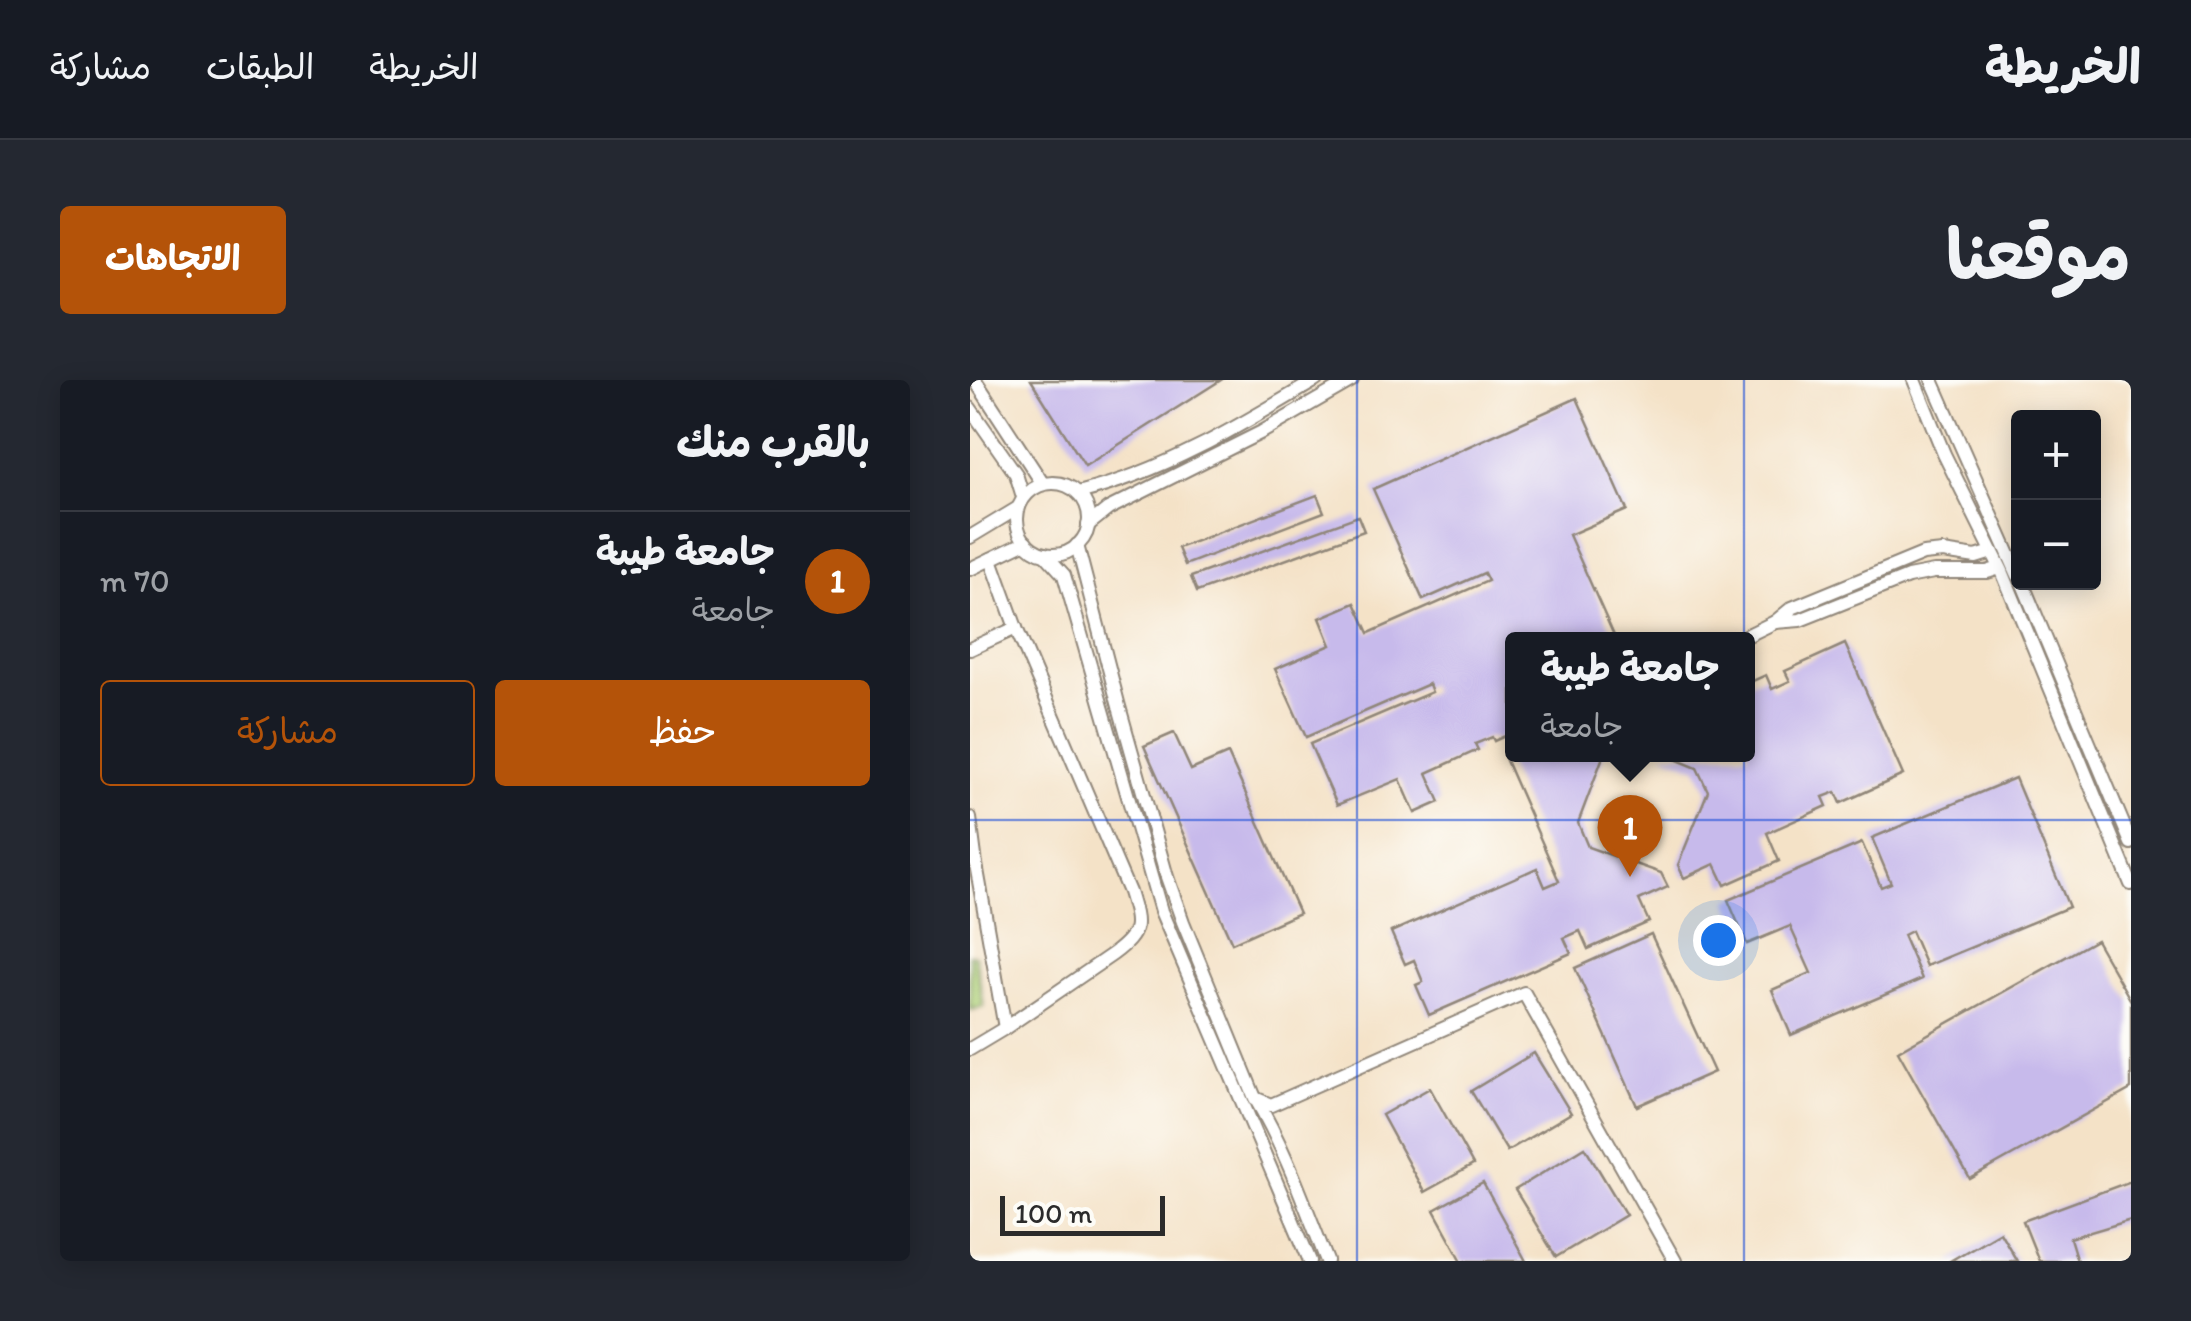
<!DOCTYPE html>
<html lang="ar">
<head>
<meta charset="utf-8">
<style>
  body { margin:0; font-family:Itim,"Playpen Sans Arabic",sans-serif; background:#242831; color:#f1f3f6; direction:rtl }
  .controls { position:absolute; right:30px; top:30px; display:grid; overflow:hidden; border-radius:10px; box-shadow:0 5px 25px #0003 }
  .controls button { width:90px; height:90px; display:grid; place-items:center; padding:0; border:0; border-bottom:2px solid #363941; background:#171b24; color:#f1f3f6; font:50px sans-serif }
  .scale { position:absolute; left:30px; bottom:25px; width:165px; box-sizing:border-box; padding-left:10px; border:5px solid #2b2b2b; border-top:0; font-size:28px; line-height:35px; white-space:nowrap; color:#2b2b2b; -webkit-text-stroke:8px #fdfcf7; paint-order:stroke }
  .you { position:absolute; left:748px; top:560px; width:35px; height:35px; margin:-25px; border:8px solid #fff; border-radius:50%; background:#1a73e8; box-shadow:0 0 0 15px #1a73e833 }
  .badge { display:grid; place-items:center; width:65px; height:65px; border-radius:50%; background:#b45309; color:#fff; font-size:32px; font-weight:700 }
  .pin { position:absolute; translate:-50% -82px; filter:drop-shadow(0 2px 5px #0008) }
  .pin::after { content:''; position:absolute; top:52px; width:35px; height:30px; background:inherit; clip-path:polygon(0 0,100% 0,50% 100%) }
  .popup { position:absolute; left:535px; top:252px; width:250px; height:130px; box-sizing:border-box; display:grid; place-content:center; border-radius:10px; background:#171b24; filter:drop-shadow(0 2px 8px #0005); font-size:32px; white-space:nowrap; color:#9ea1a6 }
  .popup b { font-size:38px; color:#f1f3f6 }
  .popup::after { content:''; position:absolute; left:50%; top:100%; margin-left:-20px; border:20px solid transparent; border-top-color:#171b24 }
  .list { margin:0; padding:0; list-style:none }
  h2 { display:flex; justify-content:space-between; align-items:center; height:130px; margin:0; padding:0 40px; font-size:42px }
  h2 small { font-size:32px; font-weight:400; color:#9ea1a6 }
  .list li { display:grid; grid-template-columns:65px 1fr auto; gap:30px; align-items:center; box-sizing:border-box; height:140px; padding:0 40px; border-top:2px solid #363941 }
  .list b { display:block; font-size:38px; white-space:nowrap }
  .list p { margin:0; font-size:32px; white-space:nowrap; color:#9ea1a6 }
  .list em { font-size:32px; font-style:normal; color:#9ea1a6 }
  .actions { display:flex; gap:20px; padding:30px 40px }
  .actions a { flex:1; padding:22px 0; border:2px solid #b45309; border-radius:10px; text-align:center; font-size:35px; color:#b45309 }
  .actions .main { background:#b45309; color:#fff }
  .map { position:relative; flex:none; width:1161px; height:881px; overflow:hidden; direction:ltr; border-radius:10px }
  header { display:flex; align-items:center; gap:60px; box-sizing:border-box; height:140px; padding:0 50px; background:#171b24; border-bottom:2px solid #363941 }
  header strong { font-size:48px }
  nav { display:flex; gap:55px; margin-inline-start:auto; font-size:35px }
  .intro { display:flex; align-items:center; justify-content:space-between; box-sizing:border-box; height:240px; padding:0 60px }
  h1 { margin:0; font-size:70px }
  .button { padding:25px 45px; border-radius:10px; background:#b45309; color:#fff; font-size:35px; font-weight:700 }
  main { display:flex; gap:60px; padding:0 60px }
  aside { flex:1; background:#171b24; border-radius:10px; box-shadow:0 5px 25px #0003 }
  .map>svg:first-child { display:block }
</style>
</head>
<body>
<header>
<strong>الخريطة</strong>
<nav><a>الخريطة</a><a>الطبقات</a><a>مشاركة</a></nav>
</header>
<div class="intro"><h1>موقعنا</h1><a class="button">الاتجاهات</a></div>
<main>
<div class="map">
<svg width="1161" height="881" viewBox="0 0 1161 881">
  <rect width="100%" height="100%" fill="#fdfcf7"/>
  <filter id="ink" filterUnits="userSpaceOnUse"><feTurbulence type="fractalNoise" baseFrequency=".01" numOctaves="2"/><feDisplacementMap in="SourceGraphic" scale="20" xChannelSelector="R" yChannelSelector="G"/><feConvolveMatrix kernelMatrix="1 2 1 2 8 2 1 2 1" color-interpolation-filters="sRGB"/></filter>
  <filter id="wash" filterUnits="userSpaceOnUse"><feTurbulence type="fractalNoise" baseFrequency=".0048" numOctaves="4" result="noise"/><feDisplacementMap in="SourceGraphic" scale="40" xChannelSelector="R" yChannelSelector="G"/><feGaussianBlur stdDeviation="2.25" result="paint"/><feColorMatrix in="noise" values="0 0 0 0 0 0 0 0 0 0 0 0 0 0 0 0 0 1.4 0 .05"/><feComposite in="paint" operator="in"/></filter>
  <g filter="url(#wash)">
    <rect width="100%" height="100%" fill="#f4e2c7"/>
    <!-- green -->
    <polygon fill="#adcf77" stroke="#6c7d51" stroke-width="2.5" points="0,575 5,575 14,627 0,630"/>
    <g id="blocks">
      <!-- building -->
      <g fill="#c7baeb">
        <polygon points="61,0 251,0 115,86"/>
        <polygon points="607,18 657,130 599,155 646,260 542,260 542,353 524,361 522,357 505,364 508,370 457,393 470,422 445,433 430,399 367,425 340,364 462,312 459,304 336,357 305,289 361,265 350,238 385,223 399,253 518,201 514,193 453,220 403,109"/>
        <polygon points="347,115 354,132 215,185 208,168"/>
        <polygon points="388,136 394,151 227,212 221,197"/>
        <polygon points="875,264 933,395 871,423 866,412 853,417 857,426 797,453 809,481 755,505 745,484 714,498 708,485 738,411 727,388 693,374 778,374 778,303 796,295 802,309 820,301 815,291"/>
        <polygon points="204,353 221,390 258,374 329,533 262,563 174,366"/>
        <polygon points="542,372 542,374 634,374 608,443 618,467 691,493 698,507 669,520 679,542 618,569 610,551 594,558 601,573 459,635 446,605 453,602 444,580 435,584 421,552 567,488 575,507 589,501 534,376"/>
        <polygon points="1045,398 1099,527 956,586 941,551 933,555 952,599 821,655 802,610 841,593 820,546 777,564 758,520 892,463 911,507 921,503 902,458"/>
        <polygon points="681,554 744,692 667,726 605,588"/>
        <polygon points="1126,560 1161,621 1161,709 1000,799 928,671"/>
        <polygon points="564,673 601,733 537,771 501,711"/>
        <polygon points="460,708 503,785 454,812 412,735"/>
        <polygon points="615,767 656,835 586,877 545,810"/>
        <polygon points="1161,801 1161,840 1100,858 1107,881 1069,881 1053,841"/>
        <polygon points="513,803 556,881 492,881 464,830"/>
        <polygon points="1030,852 1047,881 980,881"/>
      </g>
    </g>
  </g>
  <g filter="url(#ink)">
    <use href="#blocks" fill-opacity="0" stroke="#908679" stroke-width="2.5"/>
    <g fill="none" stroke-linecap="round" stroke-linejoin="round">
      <!-- minor casing -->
      <g stroke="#908679" stroke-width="16">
        <g id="minor">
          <polyline points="5,0 73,104"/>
          <polyline points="944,0 974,74 1032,191 1161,504"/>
          <polyline points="962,0 1048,195"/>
          <polyline points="0,28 46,94 53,117"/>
          <circle cx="83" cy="139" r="36"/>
          <path d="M 108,113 C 194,92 271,45 346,0"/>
          <polyline points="118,145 138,129 292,52 382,0"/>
          <polyline points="0,157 48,128"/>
          <path d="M 107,165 L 148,323 L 197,497 L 213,542 L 285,718 C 315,768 335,826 357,881"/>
          <polyline points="1022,172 1006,177 973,172 953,174 822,228 805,242 830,240 938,197 964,192 1017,192 1030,188"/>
          <polyline points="75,174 94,195 191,531 340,881"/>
          <polyline points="0,189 56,162"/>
          <polyline points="1052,202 1161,463"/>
          <polyline points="768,260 805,242"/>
          <polyline points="0,269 46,248"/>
          <polyline points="0,438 6,484 35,648"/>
          <path d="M 0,669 L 35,648 L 143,574 C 172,552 169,545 159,512 L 46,248 L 21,179"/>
          <polyline points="287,719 301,725 554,613 705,881"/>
        </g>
      </g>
      <!-- minor -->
      <use href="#minor" stroke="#fff" stroke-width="12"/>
    </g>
  </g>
  <!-- grid -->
  <path fill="none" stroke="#1d4ed8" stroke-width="2.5" stroke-opacity="0.55" d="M 387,0 L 387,881M 774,0 L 774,881M 0,440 L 1161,440"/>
</svg>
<div class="controls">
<button>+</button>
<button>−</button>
</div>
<div class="scale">100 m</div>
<div class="you"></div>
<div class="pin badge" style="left:660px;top:497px">1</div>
<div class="popup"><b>جامعة طيبة</b>جامعة</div>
</div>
<aside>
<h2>بالقرب منك<small></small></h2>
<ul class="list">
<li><span class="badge">1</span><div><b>جامعة طيبة</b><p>جامعة</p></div><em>70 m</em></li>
</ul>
<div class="actions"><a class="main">حفظ</a><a>مشاركة</a></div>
</aside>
</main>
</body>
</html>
